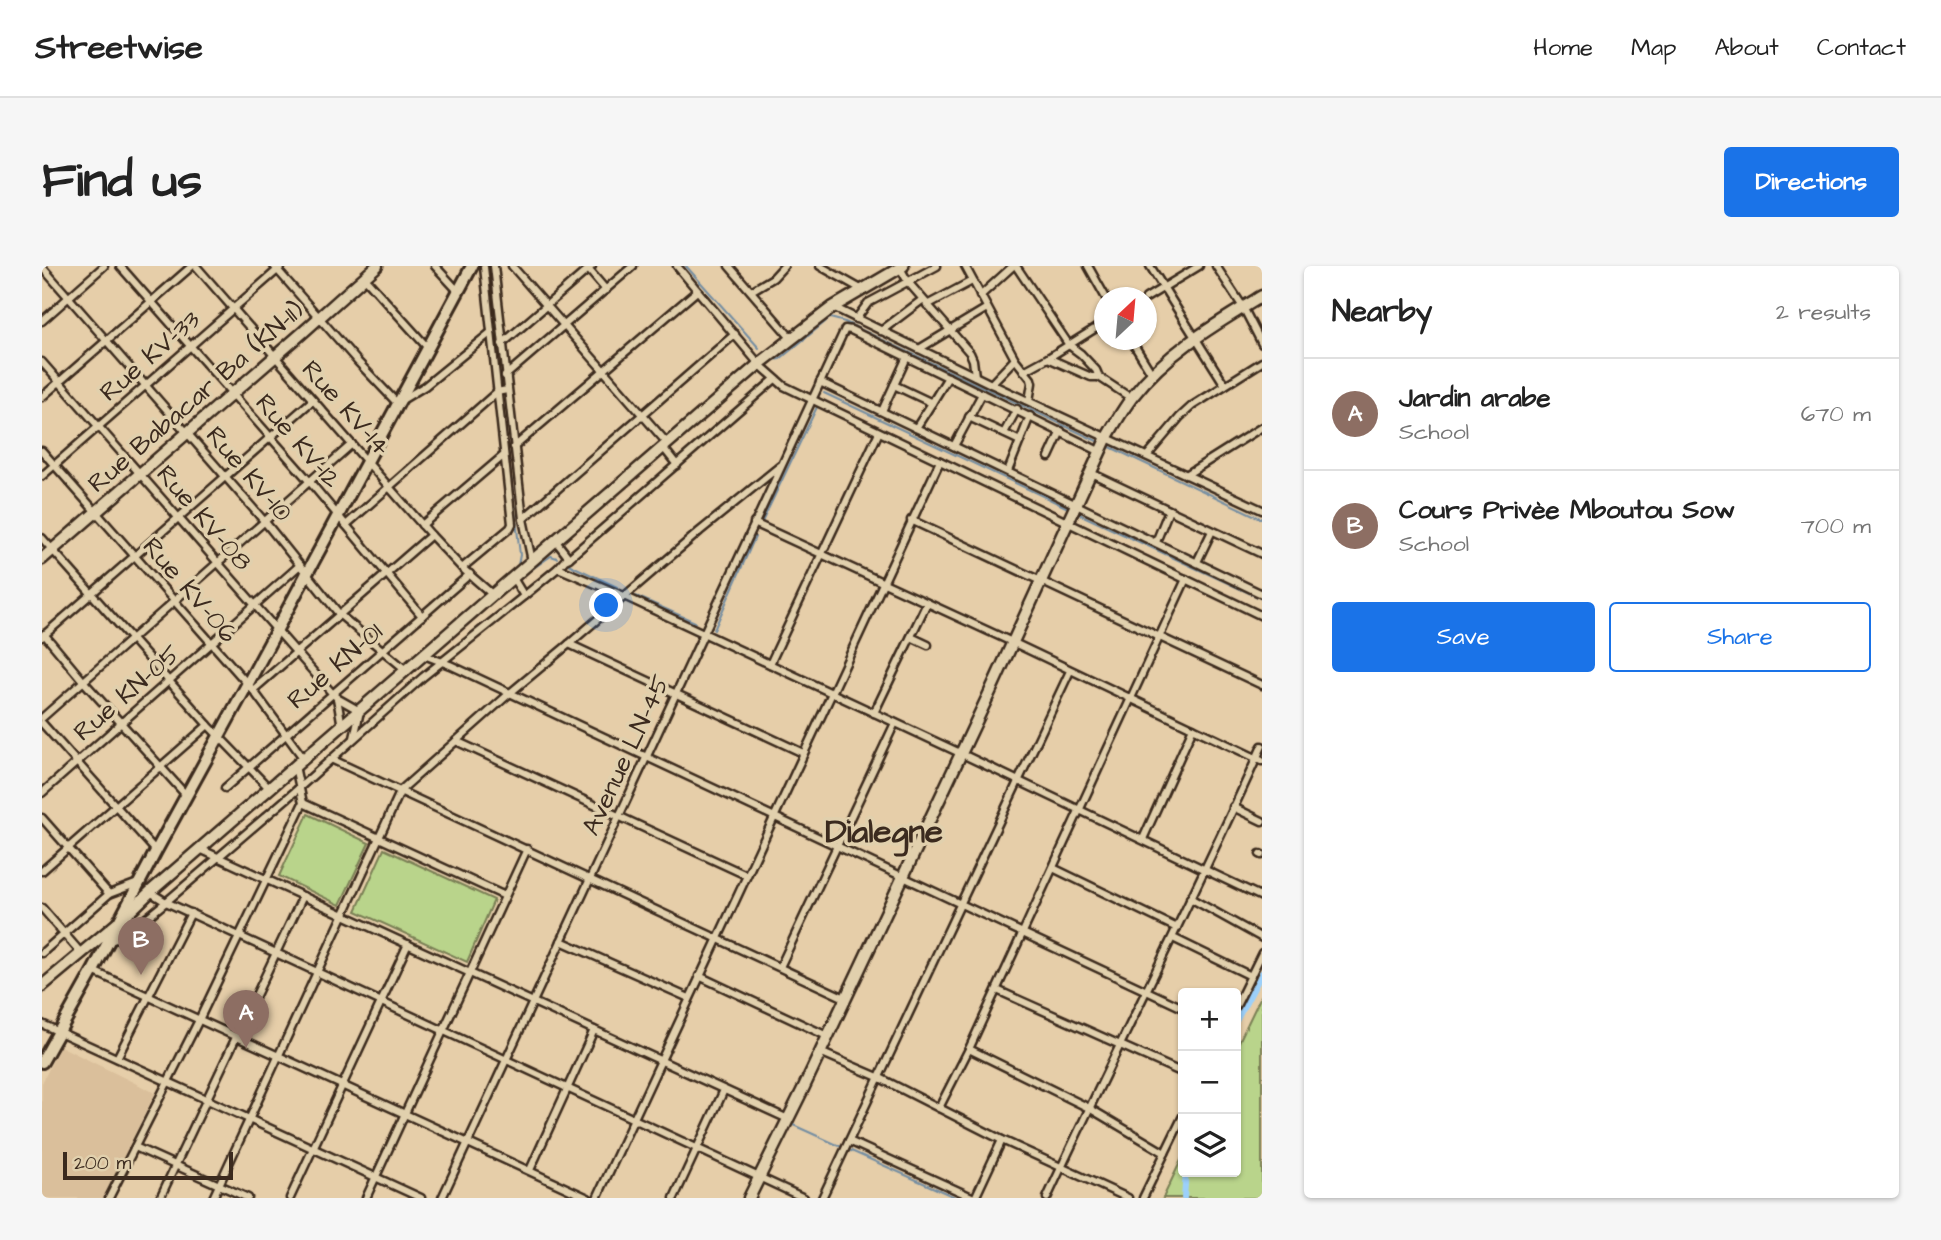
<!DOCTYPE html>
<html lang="en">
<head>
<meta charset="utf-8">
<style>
  body { margin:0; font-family:"Architects Daughter",sans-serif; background:#f6f6f6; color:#222 }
  .controls { position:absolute; right:21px; bottom:21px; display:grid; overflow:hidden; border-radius:7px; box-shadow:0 2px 5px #0004 }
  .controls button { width:63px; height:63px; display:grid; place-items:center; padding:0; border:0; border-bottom:2px solid #e0e0e0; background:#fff; color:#222; font:35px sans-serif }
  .compass { position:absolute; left:1052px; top:21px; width:63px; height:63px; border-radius:50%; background:#fff; box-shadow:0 2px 5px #0004; rotate:26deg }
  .scale { position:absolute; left:21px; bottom:18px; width:170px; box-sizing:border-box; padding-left:7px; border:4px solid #3b2a1e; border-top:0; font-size:19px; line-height:24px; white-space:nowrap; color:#3b2a1e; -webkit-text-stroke:5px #e1d0ad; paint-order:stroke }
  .you { position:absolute; left:565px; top:340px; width:24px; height:24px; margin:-18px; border:5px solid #fff; border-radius:50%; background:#1a73e8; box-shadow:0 0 0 10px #1a73e833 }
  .badge { display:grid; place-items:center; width:46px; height:46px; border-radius:50%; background:#1a73e8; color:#fff; font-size:23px; font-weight:700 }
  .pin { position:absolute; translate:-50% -58px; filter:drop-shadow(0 2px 4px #0008) }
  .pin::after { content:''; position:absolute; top:37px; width:24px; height:21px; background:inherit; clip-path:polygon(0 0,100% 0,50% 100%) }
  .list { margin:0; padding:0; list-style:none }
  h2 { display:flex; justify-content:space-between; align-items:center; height:91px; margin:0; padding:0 28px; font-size:30px }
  h2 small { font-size:23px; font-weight:400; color:#767676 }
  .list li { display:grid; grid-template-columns:46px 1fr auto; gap:21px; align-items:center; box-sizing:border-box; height:112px; padding:0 28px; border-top:2px solid #e0e0e0 }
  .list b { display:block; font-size:26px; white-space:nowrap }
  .list p { margin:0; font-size:23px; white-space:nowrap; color:#767676 }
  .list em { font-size:23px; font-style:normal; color:#767676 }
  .actions { display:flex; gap:14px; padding:21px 28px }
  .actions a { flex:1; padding:16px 0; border:2px solid #1a73e8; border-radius:7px; text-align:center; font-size:24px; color:#1a73e8 }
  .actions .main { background:#1a73e8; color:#fff }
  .icon { flex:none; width:38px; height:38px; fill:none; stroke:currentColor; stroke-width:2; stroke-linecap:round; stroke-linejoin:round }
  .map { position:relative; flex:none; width:1220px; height:932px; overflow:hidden; border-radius:7px }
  header { display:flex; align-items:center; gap:42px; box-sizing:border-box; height:98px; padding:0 35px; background:#fff; border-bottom:2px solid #e0e0e0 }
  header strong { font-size:33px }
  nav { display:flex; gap:38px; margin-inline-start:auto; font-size:24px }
  .intro { display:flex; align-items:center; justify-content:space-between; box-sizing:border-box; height:168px; padding:0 42px }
  h1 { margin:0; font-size:49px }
  .button { padding:18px 32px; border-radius:7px; background:#1a73e8; color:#fff; font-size:24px; font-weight:700 }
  main { display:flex; gap:42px; padding:0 42px }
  aside { flex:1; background:#fff; border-radius:7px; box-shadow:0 2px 5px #0004 }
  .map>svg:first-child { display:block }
</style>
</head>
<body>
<header>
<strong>Streetwise</strong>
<nav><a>Home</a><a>Map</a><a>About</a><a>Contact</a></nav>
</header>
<div class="intro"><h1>Find us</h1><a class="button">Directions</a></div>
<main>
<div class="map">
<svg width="1220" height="932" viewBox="0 0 1220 932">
  <rect width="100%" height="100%" fill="#e6cea9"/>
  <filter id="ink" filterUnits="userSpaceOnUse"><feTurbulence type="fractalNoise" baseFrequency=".0143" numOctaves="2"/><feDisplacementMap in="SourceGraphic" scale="14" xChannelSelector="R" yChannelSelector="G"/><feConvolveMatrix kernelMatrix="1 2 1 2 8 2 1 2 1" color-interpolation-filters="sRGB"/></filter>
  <g filter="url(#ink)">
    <!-- built -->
    <polygon fill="#dabf9b" points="18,780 113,827 61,932 0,932 0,817"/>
    <!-- green -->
    <g fill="#b9d48b" stroke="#7a7f54" stroke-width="2">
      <polygon points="266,548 327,577 298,639 237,610"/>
      <polygon points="342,583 452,634 425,696 314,645"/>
      <polygon points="1220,728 1220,932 1121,932 1141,890 1141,906 1194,906 1194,782"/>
    </g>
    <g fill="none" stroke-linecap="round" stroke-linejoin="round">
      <!-- stream -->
      <g stroke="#758ea2" stroke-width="2">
        <polyline points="445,0 478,289 476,299 477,301"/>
        <polyline points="644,0 717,82"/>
        <polyline points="731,94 738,93 788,52 803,56 1057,176"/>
        <polyline points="782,127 1026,242"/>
        <polyline points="1066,180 1220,253"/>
        <polyline points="1035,247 1220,333"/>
        <polyline points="720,256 775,141"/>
        <polyline points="524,297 575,321"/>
        <polyline points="483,308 509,290 515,292"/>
        <polyline points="594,330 653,356"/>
        <polyline points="672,364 713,271"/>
        <polyline points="749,858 802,882"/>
        <polyline points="807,884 915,932"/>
      </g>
      <!-- canal -->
      <g stroke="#9cd0fa" stroke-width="6">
        <polyline points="1194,755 1220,707"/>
        <polyline points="1142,932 1144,906"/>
      </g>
      <!-- street casing -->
      <g stroke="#3b2a1e" stroke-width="11">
        <g id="street">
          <polyline points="78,0 268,216 380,350"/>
          <polyline points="154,0 389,269 420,302 451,329"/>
          <polyline points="232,0 316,96 355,137 383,120 448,67"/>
          <polyline points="393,0 416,25"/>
          <polyline points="452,0 481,253 490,295"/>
          <polyline points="470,0 625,177"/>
          <polyline points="635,0 717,98 742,120 1220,350"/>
          <polyline points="687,0 749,72"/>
          <polyline points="778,0 819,23"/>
          <polyline points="857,0 866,16 928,87 931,94 933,110"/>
          <polyline points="923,0 973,93 989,113 990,117 987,135"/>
          <polyline points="974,0 1027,79 1039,88 1054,104 1057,111 1089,132"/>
          <polyline points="1046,0 1064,32"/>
          <polyline points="1108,0 1183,119"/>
          <polyline points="1174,0 1201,41 1220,78"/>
          <polyline points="0,1 223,256 298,349 364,404"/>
          <polyline points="546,3 564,24"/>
          <polyline points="322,11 386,82"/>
          <polyline points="709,25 731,12 742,0"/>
          <polyline points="938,30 971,0"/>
          <polyline points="1104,32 1157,0"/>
          <polyline points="885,39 930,15"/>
          <polyline points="791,41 949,118 1220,244"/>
          <polyline points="814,53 826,37 895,0"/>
          <polyline points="0,55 62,0"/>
          <polyline points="839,65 880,34"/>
          <polyline points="1089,74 1110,108"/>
          <polyline points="460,78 550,0"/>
          <polyline points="877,83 945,42"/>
          <polyline points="1006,92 1049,111 1057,111"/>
          <polyline points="0,96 290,427 295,432 318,445 312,472"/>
          <polyline points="982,105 1006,92 1062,57"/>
          <polyline points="463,110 591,0"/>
          <polyline points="778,116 1220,328"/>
          <polyline points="949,118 973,93"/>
          <polyline points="852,119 890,137 906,111"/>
          <polyline points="0,131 150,0"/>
          <polyline points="840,145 865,91"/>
          <polyline points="927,151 978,175"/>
          <polyline points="874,162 890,137"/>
          <polyline points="962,167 975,143"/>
          <polyline points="620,180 635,199"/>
          <polyline points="912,180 940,128"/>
          <polyline points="472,181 655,25"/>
          <polyline points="0,185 211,424 262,493"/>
          <polyline points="1105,190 1138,151 1150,140 1220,96"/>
          <polyline points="1007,191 1019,165"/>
          <polyline points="966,205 988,150"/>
          <polyline points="1049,207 1220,288"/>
          <polyline points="1144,209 1220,161"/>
          <polyline points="0,210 240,0"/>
          <polyline points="481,253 693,68"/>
          <polyline points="869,254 1220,419"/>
          <polyline points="712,257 970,376 1220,495"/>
          <polyline points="304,259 455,126 465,124"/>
          <polyline points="380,259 461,190"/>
          <polyline points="0,272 166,459 228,523"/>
          <polyline points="1114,276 1127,244"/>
          <polyline points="527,292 733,113"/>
          <polyline points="1155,296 1170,265"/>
          <polyline points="420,302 468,262 470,258 442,1"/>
          <polyline points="516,302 582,330 918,487 1220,631"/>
          <polyline points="482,330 516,302 523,294 527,292 513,274"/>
          <polyline points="2,368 42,416 144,529"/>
          <polyline points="0,371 271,134"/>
          <polyline points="869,371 886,379"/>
          <polyline points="527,378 761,487"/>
          <polyline points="382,389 408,399 1141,742"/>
          <polyline points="728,398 837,166"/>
          <polyline points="211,424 389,269"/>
          <polyline points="295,432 300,461"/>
          <polyline points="832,447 885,337"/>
          <polyline points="0,452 310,178"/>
          <polyline points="0,457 114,585"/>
          <polyline points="414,475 704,609"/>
          <polyline points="289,493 803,732"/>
          <polyline points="183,522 428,308"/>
          <polyline points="0,527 258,299"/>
          <polyline points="261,537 463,630"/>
          <polyline points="1191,541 1220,555"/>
          <polyline points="0,552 67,628"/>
          <polyline points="1101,573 1151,462"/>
          <polyline points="158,583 746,853"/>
          <polyline points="1218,588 1220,589"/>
          <polyline points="1011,602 1135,662"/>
          <polyline points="0,605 166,459"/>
          <polyline points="108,626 124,636 762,932"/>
          <polyline points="1148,632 1220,672"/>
          <polyline points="0,642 39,687"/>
          <polyline points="1131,672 1209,710"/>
          <polyline points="68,675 81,671 124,636 257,522 381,411 482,330 471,312"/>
          <polyline points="519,675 647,732"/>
          <polyline points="0,687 67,628 96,617"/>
          <polyline points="738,701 853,457"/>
          <polyline points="51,705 546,932"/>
          <polyline points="657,710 785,770"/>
          <polyline points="955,724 1141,807"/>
          <polyline points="1194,740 1220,687"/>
          <polyline points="0,758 379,932"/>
          <polyline points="927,783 1047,842 1123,887"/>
          <polyline points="778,786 836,811 960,874 1086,932"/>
          <polyline points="75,792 149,647"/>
          <polyline points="897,842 927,783 1144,313"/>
          <polyline points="807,875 932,932"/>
          <polyline points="93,881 206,932"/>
          <polyline points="488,904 552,764"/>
          <polyline points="67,932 157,754 261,537 253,500"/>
          <polyline points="118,932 261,630"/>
          <polyline points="171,932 359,524 468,427 527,378 658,265 738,200"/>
          <polyline points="248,932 366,678"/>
          <polyline points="324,932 485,583"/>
          <polyline points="400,932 803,63 809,64 1059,186"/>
          <polyline points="555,932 898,195"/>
          <polyline points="632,932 682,824"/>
          <polyline points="780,932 1028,405"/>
          <polyline points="933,932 960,874"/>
          <path d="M 1005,932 C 1075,781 1152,632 1220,480"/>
          <polyline points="1101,932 1141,850"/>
        </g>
      </g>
      <!-- secondary casing -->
      <g stroke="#3b2a1e" stroke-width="15">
        <g id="secondary">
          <polyline points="0,293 259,68 335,0"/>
          <polyline points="0,720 78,655 108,626 717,98 791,41 861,0"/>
          <path d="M 707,932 L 761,823 L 948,426 L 1065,171 C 1073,157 1081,143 1091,130 C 1125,86 1174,58 1220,30"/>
        </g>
      </g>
      <!-- primary casing -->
      <g stroke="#3b2a1e" stroke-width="16">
        <polyline id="primary" points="0,796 51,705 114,585 205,419 430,0"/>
      </g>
      <!-- street -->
      <use href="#street" stroke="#e1d0ad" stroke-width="6"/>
      <!-- secondary -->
      <use href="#secondary" stroke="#e1d0ad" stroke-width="10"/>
      <!-- primary -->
      <use href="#primary" stroke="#e1d0ad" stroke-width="10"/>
    </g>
  </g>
  <g text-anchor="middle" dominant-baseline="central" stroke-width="7" stroke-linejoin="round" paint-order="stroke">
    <!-- street labels -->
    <g font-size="26" fill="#3b2a1e" stroke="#e1d0ad">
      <text transform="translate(108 90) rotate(-41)">Rue KV-33</text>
      <text transform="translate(154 131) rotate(-41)">Rue Babacar Ba (KN-11)</text>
      <text transform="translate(304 142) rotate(48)">Rue KV-14</text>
      <text transform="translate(256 175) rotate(49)">Rue KV-12</text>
      <text transform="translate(207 208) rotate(49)">Rue KV-10</text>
      <text transform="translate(162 252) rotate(49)">Rue KV-08</text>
      <text transform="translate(148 324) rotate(49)">Rue KV-06</text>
      <text transform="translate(293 400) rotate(-41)">Rue KN-01</text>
      <text transform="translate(85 427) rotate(-41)">Rue KN-05</text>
      <text transform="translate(584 489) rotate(-65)">Avenue LN-45</text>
    </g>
    <!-- district labels -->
    <g font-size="33" font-weight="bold" fill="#3b2a1e" stroke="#e1d0ad">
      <text x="842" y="566">Dialegne</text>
    </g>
  </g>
</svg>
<div class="controls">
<button>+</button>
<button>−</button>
<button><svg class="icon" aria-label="layers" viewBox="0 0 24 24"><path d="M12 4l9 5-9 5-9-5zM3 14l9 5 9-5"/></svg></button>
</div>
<svg class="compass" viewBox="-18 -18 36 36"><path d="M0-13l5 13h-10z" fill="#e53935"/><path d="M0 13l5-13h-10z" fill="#767676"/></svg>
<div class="scale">200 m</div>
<div class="you"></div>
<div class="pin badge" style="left:204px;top:782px;background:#8d6e63">A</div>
<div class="pin badge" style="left:99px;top:709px;background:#8d6e63">B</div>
</div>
<aside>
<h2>Nearby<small>2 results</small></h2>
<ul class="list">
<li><span class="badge" style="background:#8d6e63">A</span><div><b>Jardin arabe</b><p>School</p></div><em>670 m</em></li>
<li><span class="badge" style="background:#8d6e63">B</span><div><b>Cours Privèe Mboutou Sow</b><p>School</p></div><em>700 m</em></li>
</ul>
<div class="actions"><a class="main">Save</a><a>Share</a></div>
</aside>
</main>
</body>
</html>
